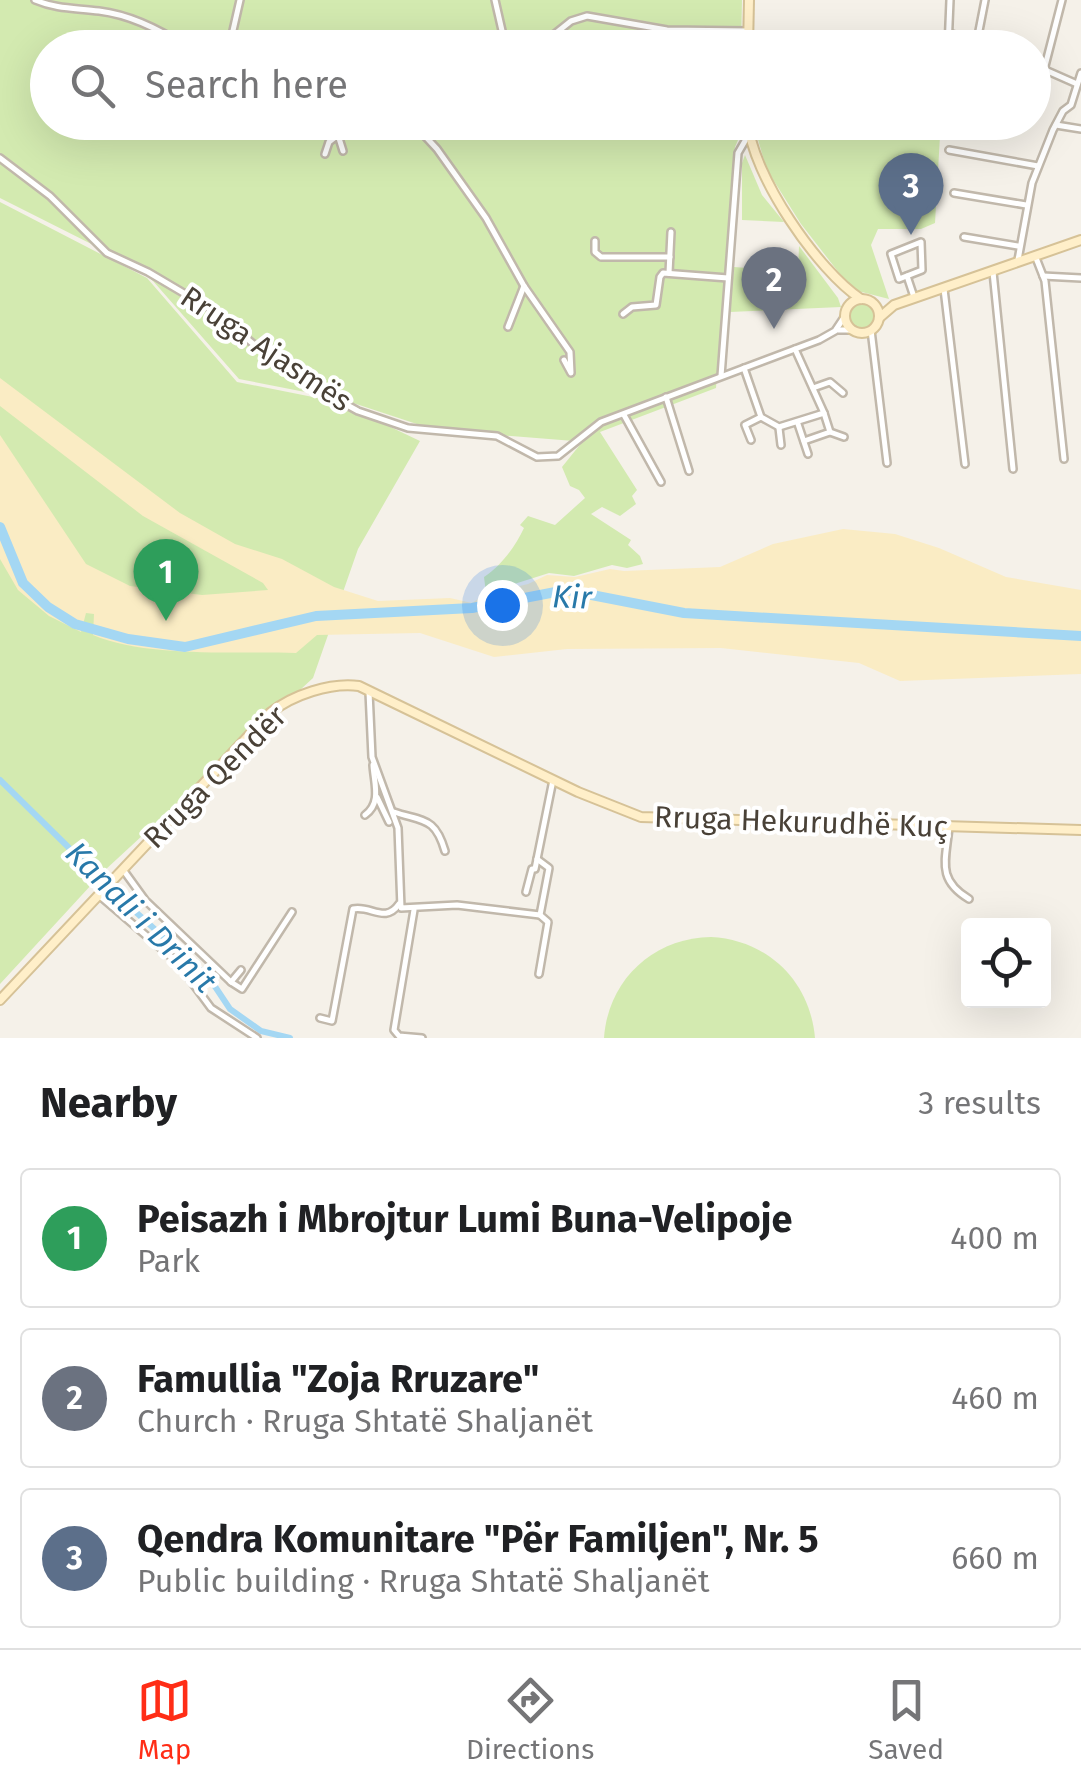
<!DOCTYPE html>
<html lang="en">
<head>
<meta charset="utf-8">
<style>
  body { margin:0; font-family:"Fira Sans",sans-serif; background:#f6f6f6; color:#202124 }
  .controls { position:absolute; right:30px; bottom:30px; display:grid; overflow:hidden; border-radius:10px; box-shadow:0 10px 40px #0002 }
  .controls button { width:90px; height:90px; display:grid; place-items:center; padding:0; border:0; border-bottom:2px solid #e0e0e0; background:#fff; color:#202124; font:50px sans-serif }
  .you { position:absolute; left:502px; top:605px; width:35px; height:35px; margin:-25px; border:8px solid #fff; border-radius:50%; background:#1a73e8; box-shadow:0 0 0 15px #1a73e833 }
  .badge { display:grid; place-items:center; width:65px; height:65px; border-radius:50%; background:#ff2d16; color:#fff; font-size:32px; font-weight:700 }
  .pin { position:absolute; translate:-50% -82px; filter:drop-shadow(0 2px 5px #0008) }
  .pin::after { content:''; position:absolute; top:52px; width:35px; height:30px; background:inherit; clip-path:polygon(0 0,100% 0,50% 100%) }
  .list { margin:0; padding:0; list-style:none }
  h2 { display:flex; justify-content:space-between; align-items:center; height:130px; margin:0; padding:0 40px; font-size:42px }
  h2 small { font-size:32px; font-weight:400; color:#757577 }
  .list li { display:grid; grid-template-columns:65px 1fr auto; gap:30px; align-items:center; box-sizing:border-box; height:140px; margin:0 20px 20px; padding:0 20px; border:2px solid #e0e0e0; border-radius:10px }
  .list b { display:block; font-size:38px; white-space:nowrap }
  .list p { margin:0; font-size:32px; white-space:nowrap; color:#757577 }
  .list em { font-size:32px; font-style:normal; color:#757577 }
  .icon { flex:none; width:55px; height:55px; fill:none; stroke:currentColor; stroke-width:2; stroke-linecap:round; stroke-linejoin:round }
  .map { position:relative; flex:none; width:1081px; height:1038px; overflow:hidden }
  .search { position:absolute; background:#fff; box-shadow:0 10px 40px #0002; left:30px; right:30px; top:30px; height:110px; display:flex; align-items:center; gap:25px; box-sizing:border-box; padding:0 35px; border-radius:55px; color:#757577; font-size:38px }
  .sheet { height:610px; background:#fff }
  nav { display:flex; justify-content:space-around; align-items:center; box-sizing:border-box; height:140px; border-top:2px solid #e0e0e0; background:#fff; font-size:28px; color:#757577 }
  nav a { display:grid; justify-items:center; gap:5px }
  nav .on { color:#ff2d16 }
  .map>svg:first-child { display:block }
</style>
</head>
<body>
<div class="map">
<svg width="1081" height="1038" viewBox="0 0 1081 1038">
  <rect width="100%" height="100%" fill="#f5f1e9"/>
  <!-- green -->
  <g fill="#d3eab0">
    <path d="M 0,0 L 742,0 L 741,47 L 48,48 L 48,122 L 741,123 L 741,133 L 735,147 L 716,388 L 600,432 L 637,490 L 632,496 L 636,504 L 620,516 L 602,507 L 591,514 L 631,540 L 628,545 L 640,556 L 643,564 L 627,568 L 612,565 L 574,576 L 549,573 L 486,593 L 484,577 C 501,566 515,547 524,528 L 520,525 L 528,516 L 555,525 L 585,498 L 579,490 L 570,486 L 562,467 L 587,436 L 574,441 L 435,430 L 341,399 L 239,379 L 153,281 L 137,267 L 0,198 Z"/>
    <polygon points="753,123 916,123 940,136 935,223 921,229 878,229 871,245 889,299 854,290 843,278 801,224 767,170"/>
    <polygon points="745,155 762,195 784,222 742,220 742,163"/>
    <polygon points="0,202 147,278 237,382 338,402 420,441 358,549 313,678 104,871 0,984"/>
    <polygon points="799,246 838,298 841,307 730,312 734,267 798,272"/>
    <circle cx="862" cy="315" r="13"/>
    <path d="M 711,937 C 768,940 810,981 815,1038 L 604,1038 C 608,980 653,938 711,937 Z"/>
  </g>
  <!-- sand -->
  <path fill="#faecc4" d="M 0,378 L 180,513 L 235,544 L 282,559 L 334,587 L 378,601 L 450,598 L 472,603 L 485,594 L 528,584 L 547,575 L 575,577 L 610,569 L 624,571 L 720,567 L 773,544 L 843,529 L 895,534 L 939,548 L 1006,577 L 1081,590 L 1081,674 L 900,681 L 859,663 L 721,648 L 567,649 L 494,657 L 420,633 L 317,635 L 296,653 C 236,651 147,658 93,635 L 94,614 L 86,613 L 81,632 L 49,616 L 18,590 L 0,559 L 0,435 L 86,564 L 130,586 L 202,595 L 268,590 L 263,583 L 143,516 L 0,406 Z"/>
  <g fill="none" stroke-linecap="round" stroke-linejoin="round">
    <!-- canal -->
    <polyline stroke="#a4d7f3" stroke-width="6" points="0,780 118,896 210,979 230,1009 261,1031 290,1038"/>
    <!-- river -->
    <polyline stroke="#a4d7f3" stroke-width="10" points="0,527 23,583 48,607 75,624 128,639 185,647 316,616 472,608 566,590 684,613 1081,636"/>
    <!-- street casing -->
    <g stroke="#c1b8ab" stroke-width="10">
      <g id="street">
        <path d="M 35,0 C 56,9 76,8 99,11 C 132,15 161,30 188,48"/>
        <polyline points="495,0 506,48"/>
        <polyline points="949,33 995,48"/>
        <polyline points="977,41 985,0"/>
        <polyline points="229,48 240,0"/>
        <polyline points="519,48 546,41 571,21 587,16 667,30 748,31"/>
        <polyline points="948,48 950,0"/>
        <polyline points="1034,65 1077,84"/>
        <polyline points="1044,70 1062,0"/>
        <polyline points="341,122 338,135 343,151"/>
        <polyline points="412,122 437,149 486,218 524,286 570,352 571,373 564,360"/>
        <polyline points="1056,125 1081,129"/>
        <polyline points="949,150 1038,166"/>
        <polyline points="325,154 329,142 338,135"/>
        <polyline points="0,158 50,196 107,253 148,272 214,311 258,348 277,354 298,369 320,390 358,411 408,428 497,436 537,457 558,456 601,422 819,340 835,331 845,316"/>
        <polyline points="954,193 1026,205"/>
        <polyline points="964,237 1018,246"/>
        <polyline points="595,241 595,252 601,257 670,257"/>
        <polygon points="921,242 922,270 899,279 891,254"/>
        <polyline points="1036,258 1045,281 1064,459"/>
        <polyline points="1018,260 1032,183 1053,130 1063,111 1071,105 1081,73"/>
        <polyline points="993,272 1013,469"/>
        <polyline points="669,273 671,232"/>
        <polyline points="907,276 914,297"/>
        <polyline points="1043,276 1081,278"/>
        <polyline points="944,289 965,464"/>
        <polyline points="623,314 632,307 656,305 660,277 663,273 728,278"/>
        <polyline points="508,327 524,286"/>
        <polyline points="838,330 854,330"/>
        <polyline points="871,330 887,463"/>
        <polyline points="744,368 761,417 779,427 824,413 795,349"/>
        <polyline points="721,376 738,153 749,134"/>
        <polyline points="813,388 830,382 843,393"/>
        <polyline points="666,397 689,471"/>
        <polyline points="624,415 661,482"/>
        <polyline points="798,424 808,454"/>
        <polyline points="779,428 781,445"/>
        <polyline points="830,432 844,437"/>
        <polyline points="751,440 745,425 761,417"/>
        <polyline points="804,441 830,432 824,413"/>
        <polyline points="369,692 372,757 398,828 401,908 457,905 540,915"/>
        <polyline points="377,797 389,822"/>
        <path d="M 394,812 C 424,822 435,817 445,851"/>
        <path d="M 365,815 C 382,803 374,783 373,765"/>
        <path d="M 949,827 C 946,860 936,879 969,899"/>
        <polyline points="537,859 549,868 540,915 548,922 539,974"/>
        <polyline points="124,871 145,900 231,982 241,970"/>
        <polyline points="526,892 532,869 535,869 553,780"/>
        <polyline points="100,896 177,962 211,1008 257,1038"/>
        <polyline points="414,910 394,1030 399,1036 422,1038"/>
        <polyline points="231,982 242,989 292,912"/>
        <path d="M 320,1018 L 332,1021 L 353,909 C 371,905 385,924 399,904"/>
      </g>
    </g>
    <!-- secondary casing -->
    <g stroke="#d6c297" stroke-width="12">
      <g id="secondary">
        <polyline points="748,48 749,0"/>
        <path d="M 748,122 C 752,175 818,271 861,299"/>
        <circle cx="862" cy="316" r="17"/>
        <polyline points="879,318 894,305 1081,240"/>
        <path d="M 0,1000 L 270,713 C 292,695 331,682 359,686 L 578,792 L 641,817 L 1081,830"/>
      </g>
    </g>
    <!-- street -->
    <use href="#street" stroke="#fff" stroke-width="5"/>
    <!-- secondary -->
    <use href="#secondary" stroke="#ffefc9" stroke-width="8"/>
  </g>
  <g text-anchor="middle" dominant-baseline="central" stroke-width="8" stroke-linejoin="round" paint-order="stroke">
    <!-- street labels -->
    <g font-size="30" fill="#494137" stroke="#fff">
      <text transform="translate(266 349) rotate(34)">Rruga Ajasmës</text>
      <text transform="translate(215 777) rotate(-45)">Rruga Qendër</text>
      <text transform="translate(801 822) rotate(2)">Rruga Hekurudhë Kuç</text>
    </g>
    <!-- water labels -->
    <g font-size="32" font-style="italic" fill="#2879a9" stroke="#fff">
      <text transform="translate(572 597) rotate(2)">Kir</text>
      <text transform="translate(141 917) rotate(45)">Kanali i Drinit</text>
    </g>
  </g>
</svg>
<div class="controls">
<button><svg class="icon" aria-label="locate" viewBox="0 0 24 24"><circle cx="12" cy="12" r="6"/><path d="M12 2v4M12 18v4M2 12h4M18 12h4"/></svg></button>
</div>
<div class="you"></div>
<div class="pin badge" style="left:166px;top:621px;background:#2e9e5b">1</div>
<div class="pin badge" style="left:774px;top:329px;background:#6b7280">2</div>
<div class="pin badge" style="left:911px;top:235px;background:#5c6f8a">3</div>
<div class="search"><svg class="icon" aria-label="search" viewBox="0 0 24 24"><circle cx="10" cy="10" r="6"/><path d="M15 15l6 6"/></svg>Search here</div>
</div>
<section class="sheet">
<h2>Nearby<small>3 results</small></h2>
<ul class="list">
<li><span class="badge" style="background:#2e9e5b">1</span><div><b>Peisazh i Mbrojtur Lumi Buna-Velipoje</b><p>Park</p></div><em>400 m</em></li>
<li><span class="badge" style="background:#6b7280">2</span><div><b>Famullia &quot;Zoja Rruzare&quot;</b><p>Church · Rruga Shtatë Shaljanët</p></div><em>460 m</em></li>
<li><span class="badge" style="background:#5c6f8a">3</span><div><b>Qendra Komunitare &quot;Për Familjen&quot;, Nr. 5</b><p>Public building · Rruga Shtatë Shaljanët</p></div><em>660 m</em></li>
</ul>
</section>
<nav>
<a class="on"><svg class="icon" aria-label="map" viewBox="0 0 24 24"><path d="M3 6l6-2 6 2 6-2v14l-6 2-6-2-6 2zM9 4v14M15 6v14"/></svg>Map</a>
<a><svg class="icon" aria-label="directions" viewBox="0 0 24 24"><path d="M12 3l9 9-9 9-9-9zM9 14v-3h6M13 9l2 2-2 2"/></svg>Directions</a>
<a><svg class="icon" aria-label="saved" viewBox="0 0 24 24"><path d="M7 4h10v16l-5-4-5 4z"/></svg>Saved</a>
</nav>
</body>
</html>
